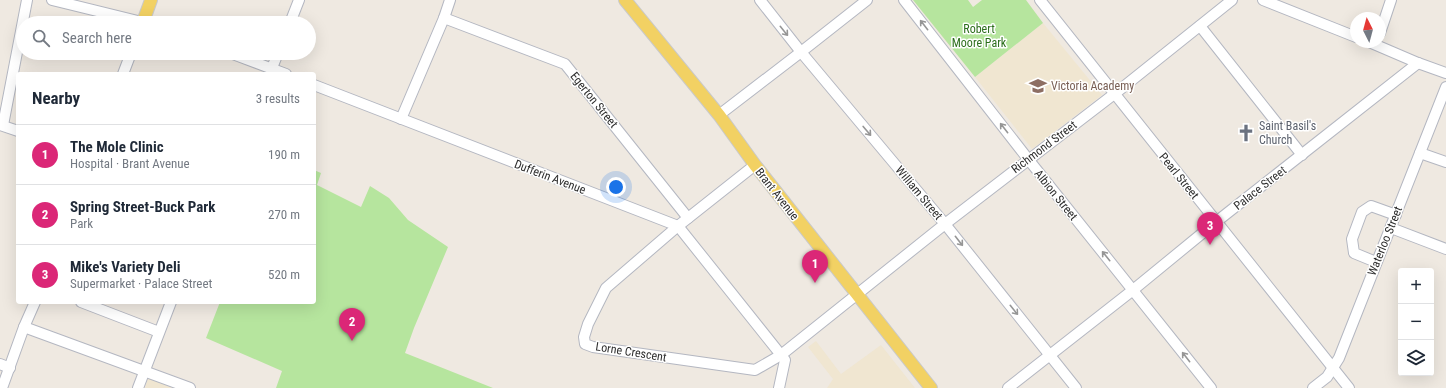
<!DOCTYPE html>
<html lang="en">
<head>
<meta charset="utf-8">
<style>
  body { margin:0; font-family:"Roboto Condensed",sans-serif; background:#f2f2f3; color:#1f2937 }
  .controls { position:absolute; right:12px; bottom:12px; display:grid; overflow:hidden; border-radius:4px; box-shadow:0 4px 16px #0002 }
  .controls button { width:36px; height:36px; display:grid; place-items:center; padding:0; border:0; border-bottom:1px solid #e0e1e3; background:#fff; color:#1f2937; font:20px sans-serif }
  .compass { position:absolute; left:1350px; top:12px; width:36px; height:36px; border-radius:50%; background:#fff; box-shadow:0 4px 16px #0002; rotate:354deg }
  .you { position:absolute; left:616px; top:187px; width:14px; height:14px; margin:-10px; border:3px solid #fff; border-radius:50%; background:#1a73e8; box-shadow:0 0 0 6px #1a73e833 }
  .badge { display:grid; place-items:center; width:26px; height:26px; border-radius:50%; background:#db2777; color:#fff; font-size:13px; font-weight:700 }
  .pin { position:absolute; translate:-50% -33px; filter:drop-shadow(0 1px 2px #0008) }
  .pin::after { content:''; position:absolute; top:21px; width:14px; height:12px; background:inherit; clip-path:polygon(0 0,100% 0,50% 100%) }
  .list { margin:0; padding:0; list-style:none }
  h2 { display:flex; justify-content:space-between; align-items:center; height:52px; margin:0; padding:0 16px; font-size:17px }
  h2 small { font-size:13px; font-weight:400; color:#747a83 }
  .list li { display:grid; grid-template-columns:26px 1fr auto; gap:12px; align-items:center; box-sizing:border-box; height:60px; padding:0 16px; border-top:1px solid #e0e1e3 }
  .list b { display:block; font-size:15px; white-space:nowrap }
  .list p { margin:0; font-size:13px; white-space:nowrap; color:#747a83 }
  .list em { font-size:13px; font-style:normal; color:#747a83 }
  .icon { flex:none; width:22px; height:22px; fill:none; stroke:currentColor; stroke-width:2; stroke-linecap:round; stroke-linejoin:round }
  .map { position:relative; flex:none; width:1446px; height:388px; overflow:hidden }
  .search { position:absolute; background:#fff; box-shadow:0 4px 16px #0002; left:16px; top:16px; width:300px; height:44px; display:flex; align-items:center; gap:10px; box-sizing:border-box; padding:0 14px; border-radius:22px; color:#747a83; font-size:15px }
  .panel { position:absolute; background:#fff; box-shadow:0 4px 16px #0002; left:16px; top:72px; width:300px; height:232px; border-radius:4px }
  .map>svg:first-child { display:block }
</style>
</head>
<body>
<div class="map">
<svg width="1446" height="388" viewBox="0 0 1446 388">
  <rect width="100%" height="100%" fill="#efe9e1"/>
  <!-- education -->
  <g fill="#f0e6d1">
    <polygon points="1043,23 1102,95 1032,149 975,77"/>
    <polygon points="816,341 841,374 881,345 915,388 827,388 833,379 808,347"/>
    <polygon points="148,378 173,388 145,388"/>
  </g>
  <!-- green -->
  <g fill="#b6e59e">
    <polygon points="913,0 968,0 973,7 982,0 1026,0 1043,23 975,77"/>
    <polygon points="314,170 321,173 317,185 361,207 370,186 389,198 408,220 448,247 414,328 405,353 493,388 276,388 282,371 206,338 220,302 314,302"/>
  </g>
  <g fill="none" stroke-linecap="round" stroke-linejoin="round">
    <!-- minor casing -->
    <g stroke="#b4b7c1" stroke-width="12">
      <g id="minor">
        <polyline points="52,0 146,23"/>
        <polyline points="760,0 801,52 945,224 1076,388"/>
        <polyline points="904,0 1028,159 1211,388"/>
        <polyline points="1040,0 1349,388"/>
        <polyline points="1263,0 1356,37"/>
        <polyline points="444,18 565,64 688,218"/>
        <polyline points="290,23 299,0"/>
        <polyline points="1200,26 1302,155"/>
        <polyline points="1380,33 1391,0"/>
        <polyline points="1369,42 1418,63 1446,73"/>
        <polyline points="230,53 286,74"/>
        <polyline points="272,68 278,53"/>
        <polyline points="123,74 131,53"/>
        <polyline points="314,85 678,226 785,360 779,388"/>
        <polyline points="719,115 801,52 867,0"/>
        <polyline points="401,119 444,18 450,0"/>
        <polyline points="0,125 18,131"/>
        <polyline points="3,125 27,0"/>
        <polyline points="1420,153 1446,162"/>
        <polyline points="755,165 678,226 606,288 588,324 584,337 585,344 593,347 755,370 781,355 945,224 1122,88 1232,0"/>
        <polyline points="1391,228 1446,249"/>
        <polyline points="1376,262 1354,253 1352,239 1362,212 1371,206 1396,215"/>
        <polyline points="81,302 159,332"/>
        <polyline points="24,327 190,388"/>
        <polyline points="0,364 10,368"/>
        <polyline points="2,388 24,327 35,302"/>
        <polyline points="138,388 171,302"/>
        <polyline points="1008,388 1133,290 1216,222 1418,63"/>
        <polyline points="1313,388 1327,377 1339,358 1446,87"/>
      </g>
    </g>
    <!-- major casing -->
    <g stroke="#c9c9c9" stroke-width="14">
      <g id="major">
        <polyline points="625,0 719,115 755,165 931,388"/>
        <polyline points="143,22 151,0"/>
      </g>
    </g>
    <!-- minor -->
    <use href="#minor" stroke="#fff" stroke-width="10"/>
    <!-- major -->
    <use href="#major" stroke="#f2d163" stroke-width="12"/>
  </g>
  <!-- one-way arrows -->
  <defs><path id="oneway-shaft" d="M-6 0H5M1.5-3L5.5 0L1.5 3" fill="none" stroke-width="1.6" stroke-linecap="round" stroke-linejoin="round"/></defs>
  <g stroke="#969696">
    <use href="#oneway-shaft" transform="translate(924 25) rotate(-128)"/>
    <use href="#oneway-shaft" transform="translate(784 31) rotate(51)"/>
    <use href="#oneway-shaft" transform="translate(1004 128) rotate(-128)"/>
    <use href="#oneway-shaft" transform="translate(867 131) rotate(50)"/>
    <use href="#oneway-shaft" transform="translate(959 241) rotate(52)"/>
    <use href="#oneway-shaft" transform="translate(1106 256) rotate(-129)"/>
    <use href="#oneway-shaft" transform="translate(1014 310) rotate(51)"/>
    <use href="#oneway-shaft" transform="translate(1186 357) rotate(-128)"/>
  </g>
  <!-- icons -->
  <defs>
    <g id="school-bare" transform="scale(1.38)"><path d="M0-5L7-2L0 1L-7-2ZM-4 1L0 2.5L4 1V4Q0 6-4 4Z" fill="#8d6e63" stroke="#fff" stroke-width="2.5" paint-order="stroke"/></g>
    <g id="church-bare" transform="scale(1.38)"><path d="M-1.2-6h2.4v3.5h3.3v2.4h-3.3V6h-2.4V-.1h-3.3v-2.4h3.3Z" fill="#6b7280" stroke="#fff" stroke-width="2.5" paint-order="stroke"/></g>
  </defs>
  <g fill-rule="evenodd">
    <use href="#school-bare" x="1038" y="86"/>
    <use href="#church-bare" x="1246" y="133"/>
  </g>
  <g text-anchor="middle" dominant-baseline="central" stroke-width="3" stroke-linejoin="round" paint-order="stroke">
    <!-- park labels -->
    <g font-size="12" fill="#2c6e1b" stroke="#fff">
      <text x="979" y="29">Robert<tspan x="979" dy="14">Moore Park</tspan></text>
    </g>
    <!-- education labels -->
    <g font-size="12" fill="#785e54" stroke="#fff" text-anchor="start">
      <text x="1051" y="86">Victoria Academy</text>
    </g>
    <!-- street labels -->
    <g font-size="12" fill="#2e2e2e" stroke="#fff">
      <text transform="translate(594 100) rotate(51)">Egerton Street</text>
      <text transform="translate(1044 147) rotate(-37)">Richmond Street</text>
      <text transform="translate(1179 176) rotate(51)">Pearl Street</text>
      <text transform="translate(550 177) rotate(21)">Dufferin Avenue</text>
      <text transform="translate(1260 188) rotate(-38)">Palace Street</text>
      <text transform="translate(919 193) rotate(50)">William Street</text>
      <text transform="translate(777 194) rotate(52)">Brant Avenue</text>
      <text transform="translate(1056 195) rotate(51)">Albion Street</text>
      <text transform="translate(1385 241) rotate(-68)">Waterloo Street</text>
      <text transform="translate(631 352) rotate(9)">Lorne Crescent</text>
    </g>
    <!-- worship labels -->
    <g font-size="12" fill="#5b616d" stroke="#fff" text-anchor="start">
      <text x="1259" y="126">Saint Basil's<tspan x="1259" dy="14">Church</tspan></text>
    </g>
  </g>
</svg>
<div class="controls">
<button>+</button>
<button>−</button>
<button><svg class="icon" aria-label="layers" viewBox="0 0 24 24"><path d="M12 4l9 5-9 5-9-5zM3 14l9 5 9-5"/></svg></button>
</div>
<svg class="compass" viewBox="-18 -18 36 36"><path d="M0-13l5 13h-10z" fill="#e53935"/><path d="M0 13l5-13h-10z" fill="#747a83"/></svg>
<div class="you"></div>
<div class="pin badge" style="left:815px;top:283px">1</div>
<div class="pin badge" style="left:352px;top:341px">2</div>
<div class="pin badge" style="left:1210px;top:245px">3</div>
<div class="search"><svg class="icon" aria-label="search" viewBox="0 0 24 24"><circle cx="10" cy="10" r="6"/><path d="M15 15l6 6"/></svg>Search here</div>
<section class="panel">
<h2>Nearby<small>3 results</small></h2>
<ul class="list">
<li><span class="badge">1</span><div><b>The Mole Clinic</b><p>Hospital · Brant Avenue</p></div><em>190 m</em></li>
<li><span class="badge">2</span><div><b>Spring Street-Buck Park</b><p>Park</p></div><em>270 m</em></li>
<li><span class="badge">3</span><div><b>Mike's Variety Deli</b><p>Supermarket · Palace Street</p></div><em>520 m</em></li>
</ul>
</section>
</div>
</body>
</html>
